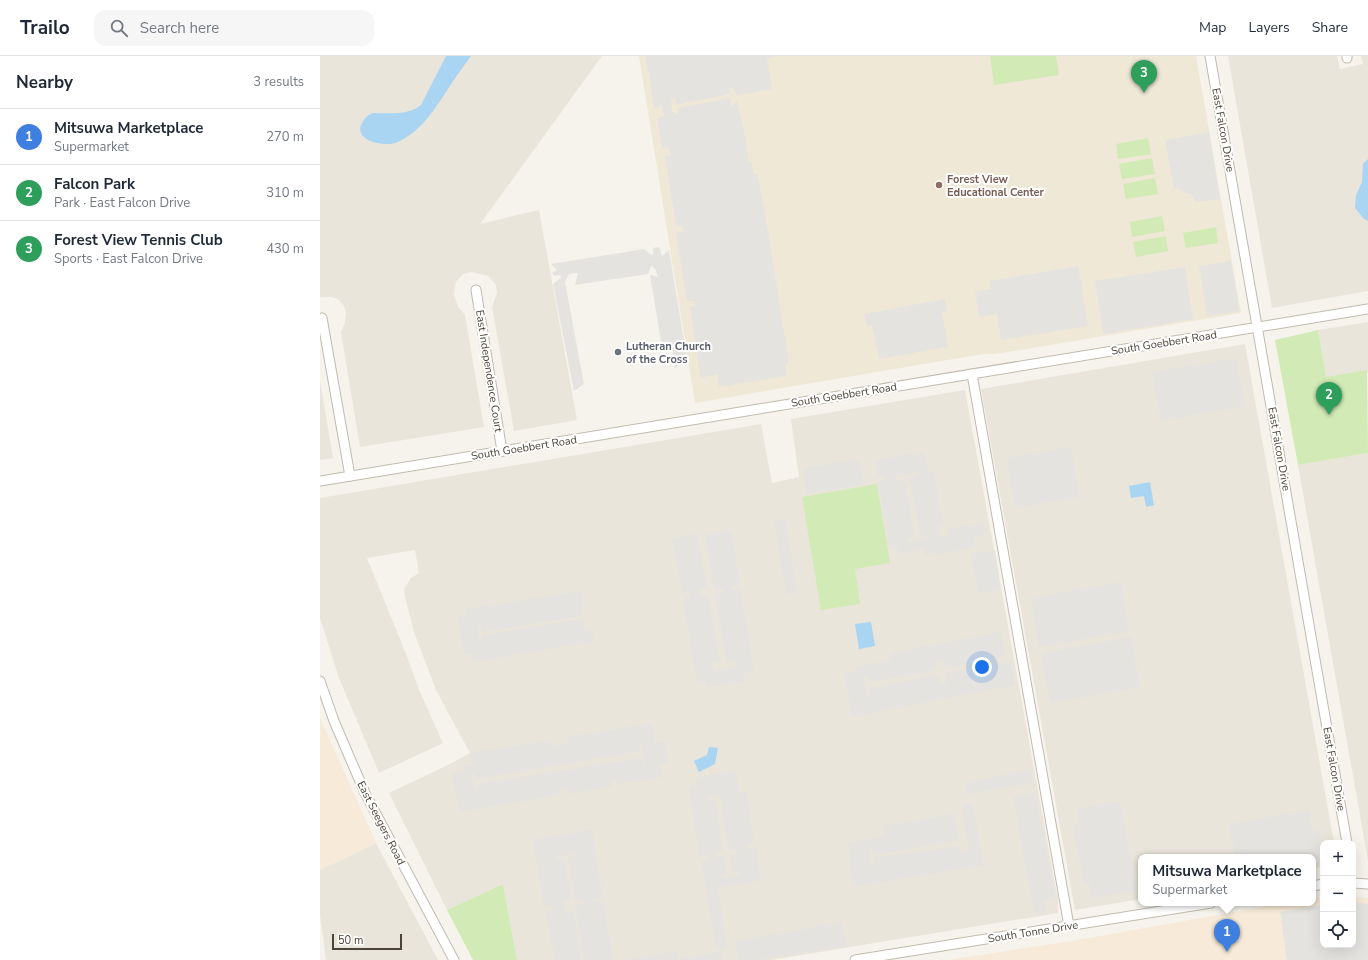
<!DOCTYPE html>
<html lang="en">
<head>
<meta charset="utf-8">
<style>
  body { margin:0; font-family:"Nunito Sans",sans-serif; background:#f6f6f7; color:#1f2937 }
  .controls { position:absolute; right:12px; bottom:12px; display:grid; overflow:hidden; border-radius:8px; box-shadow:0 4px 16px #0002 }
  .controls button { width:36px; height:36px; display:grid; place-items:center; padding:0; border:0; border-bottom:1px solid #e0e1e3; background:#fff; color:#1f2937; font:20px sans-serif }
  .scale { position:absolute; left:12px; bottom:10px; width:70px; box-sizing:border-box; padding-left:4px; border:2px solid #4b4439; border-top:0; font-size:11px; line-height:14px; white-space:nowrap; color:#4b4439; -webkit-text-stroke:3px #fff; paint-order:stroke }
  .you { position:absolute; left:662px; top:611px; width:14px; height:14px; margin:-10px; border:3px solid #fff; border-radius:50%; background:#1a73e8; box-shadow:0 0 0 6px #1a73e833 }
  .badge { display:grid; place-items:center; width:26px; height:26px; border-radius:50%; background:#7c3aed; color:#fff; font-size:13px; font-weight:700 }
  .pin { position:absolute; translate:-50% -33px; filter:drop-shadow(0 1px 2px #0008) }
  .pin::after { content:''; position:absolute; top:21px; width:14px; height:12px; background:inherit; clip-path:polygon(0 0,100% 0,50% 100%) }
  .popup { position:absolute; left:818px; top:798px; width:178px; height:52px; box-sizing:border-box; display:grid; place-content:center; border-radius:8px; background:#fff; filter:drop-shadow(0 1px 3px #0005); font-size:13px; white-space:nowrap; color:#747a83 }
  .popup b { font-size:15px; color:#1f2937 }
  .popup::after { content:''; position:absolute; left:50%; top:100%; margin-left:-8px; border:8px solid transparent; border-top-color:#fff }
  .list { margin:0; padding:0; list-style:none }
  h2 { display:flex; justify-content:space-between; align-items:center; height:52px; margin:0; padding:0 16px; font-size:17px }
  h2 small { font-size:13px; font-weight:400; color:#747a83 }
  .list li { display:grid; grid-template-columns:26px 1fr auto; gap:12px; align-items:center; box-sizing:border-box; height:56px; padding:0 16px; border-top:1px solid #e0e1e3 }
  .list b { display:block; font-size:15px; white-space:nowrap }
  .list p { margin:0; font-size:13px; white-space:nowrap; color:#747a83 }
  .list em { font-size:13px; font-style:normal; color:#747a83 }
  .icon { flex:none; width:22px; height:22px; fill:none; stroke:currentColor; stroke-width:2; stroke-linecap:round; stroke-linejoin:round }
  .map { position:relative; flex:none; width:1048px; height:904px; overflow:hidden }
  header { display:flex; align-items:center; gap:24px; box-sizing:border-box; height:56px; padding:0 20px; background:#fff; border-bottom:1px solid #e0e1e3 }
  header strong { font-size:19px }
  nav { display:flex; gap:22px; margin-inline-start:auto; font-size:14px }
  .search { width:280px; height:36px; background:#f6f6f7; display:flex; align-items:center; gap:10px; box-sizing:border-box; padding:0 14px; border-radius:12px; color:#747a83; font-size:15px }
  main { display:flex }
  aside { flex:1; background:#fff }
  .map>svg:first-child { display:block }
</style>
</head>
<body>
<header>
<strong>Trailo</strong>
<div class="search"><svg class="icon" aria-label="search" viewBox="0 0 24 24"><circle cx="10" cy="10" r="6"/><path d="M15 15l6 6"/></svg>Search here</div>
<nav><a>Map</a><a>Layers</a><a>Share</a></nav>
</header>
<main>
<aside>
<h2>Nearby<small>3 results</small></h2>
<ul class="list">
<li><span class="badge" style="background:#3f7fe0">1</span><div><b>Mitsuwa Marketplace</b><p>Supermarket</p></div><em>270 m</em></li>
<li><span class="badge" style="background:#2e9e5b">2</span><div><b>Falcon Park</b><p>Park · East Falcon Drive</p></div><em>310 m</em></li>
<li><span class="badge" style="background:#2e9e5b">3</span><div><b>Forest View Tennis Club</b><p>Sports · East Falcon Drive</p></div><em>430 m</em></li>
</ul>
</aside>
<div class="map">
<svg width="1048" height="904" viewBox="0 0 1048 904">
  <rect width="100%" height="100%" fill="#f6f3ec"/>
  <!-- residential -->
  <g fill="#eae5da">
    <polygon points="0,0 282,0 160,168 219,154 257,364 194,375 172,251 177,237 176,229 168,220 152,216 143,218 136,226 134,239 138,251 145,259 164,371 40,391 21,276 25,267 26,256 24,250 18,243 11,241 0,241"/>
    <polygon points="908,0 1017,0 1020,13 1043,8 1041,0 1048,0 1048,235 952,252"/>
    <polygon points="1048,266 1048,318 1047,314 1006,322 998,274"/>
    <polygon points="925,288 1014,787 1003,787 1003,811 993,812 993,801 821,801 821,843 755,854 661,333"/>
    <polygon points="0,325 13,402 0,404"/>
    <polygon points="645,334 738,844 738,857 451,904 197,904 183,828 127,854 69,737 132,707 150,697 116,634 94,576 85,541 84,533 91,522 99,517 95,494 47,502 86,598 100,636 123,687 59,717 19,622 0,562 0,442 441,368 452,427 479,421 471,363"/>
    <polygon points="1048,397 1048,805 978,409"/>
    <polygon points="56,787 118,904 6,904 0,859 0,814"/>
  </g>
  <!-- commercial -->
  <g fill="#f7ead8">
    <polygon points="0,662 56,787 0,814"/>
    <polygon points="1003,841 1003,889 1033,889 1033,841 1048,842 1048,904 628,904 752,885 964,847 993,847 993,842"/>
  </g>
  <!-- education -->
  <polygon fill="#efe8d6" points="319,0 876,0 921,257 676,298 663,298 375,347"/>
  <!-- green -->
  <g fill="#d2eab5">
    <polygon points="670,0 736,0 739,19 674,29"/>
    <polygon points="828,82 831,98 798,103 796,88"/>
    <polygon points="832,102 835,118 802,123 799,108"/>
    <polygon points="835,122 838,138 806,143 803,128"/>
    <polygon points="842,160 845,175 812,181 810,166"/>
    <polygon points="896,171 898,187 866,192 863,177"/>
    <polygon points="846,180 848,195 816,201 813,186"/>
    <polygon points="998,274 1006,321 1047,314 1048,397 978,409 955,284"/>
    <polygon points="557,428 570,507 535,513 540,548 501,554 482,441"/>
    <polygon points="183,828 197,904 153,904 127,854"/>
  </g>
  <!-- parking -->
  <g fill="#e5e3e0" fill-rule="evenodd">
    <polygon points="326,0 458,0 447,2 452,33 416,39 414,33 409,32 410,38 356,49 355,41 351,44 352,56 358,59 358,52 410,42 411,51 417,45 425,81 429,107 432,106 433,118 437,118 445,157 469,307 465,308 466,320 399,331 398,318 380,322 370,251 375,250 375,245 367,245 356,177 363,176 362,170 356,170 345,100 350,100 349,91 342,92 337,63 344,60 342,50 334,52"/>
    <polygon points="889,76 900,143 875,146 871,138 865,137 858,132 854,133 845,84"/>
    <polygon points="339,191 342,200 349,194 367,303 355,312 352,289 341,285 330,219 338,221 336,214 333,211 331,210 328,218 255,229 258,217 249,218 245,226 264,328 254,335 233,228 241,222 240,219 234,220 232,216 237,214 231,208 324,193 330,198 333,199 333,192"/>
    <polygon points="911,205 919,255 887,260 879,210"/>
    <polygon points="758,210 768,270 681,284 677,258 659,261 655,236 671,233 670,225"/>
    <polygon points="865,211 873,263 783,278 775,225"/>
    <polygon points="625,243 627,255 622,256 628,291 559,303 552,269 547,270 544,258"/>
    <polygon points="916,302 925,350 841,365 832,316"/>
    <polygon points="751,391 759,441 695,452 687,402"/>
    <path d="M 603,396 L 609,416 L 614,415 L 622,469 L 618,470 L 620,481 L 628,480 L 628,473 L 663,467 L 665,478 L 653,481 L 654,492 L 606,500 L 604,493 L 583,498 L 579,497 L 577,492 L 570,493 L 558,426 L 566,423 L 565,420 L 558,421 L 555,404 ZM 597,416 L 598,420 L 590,422 L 601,482 L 608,480 L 608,482 L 588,486 L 587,483 L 595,481 L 584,424 L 576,425 L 575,420 Z"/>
    <polygon points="539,403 543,428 487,438 483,412"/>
    <polygon points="465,462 477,534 477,536 466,538 454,465"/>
    <polygon points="411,474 420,528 411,530 412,534 420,533 434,615 424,617 425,625 387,631 386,625 377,627 363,542 370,541 369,536 362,537 352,482 377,478 387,532 379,534 380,541 388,540 400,606 392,607 394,615 417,610 415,604 407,606 395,538 403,536 402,532 394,533 385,478"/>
    <polygon points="675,494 681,534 658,537 652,498"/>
    <polygon points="801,526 809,575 719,591 711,542"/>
    <polygon points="261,535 264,549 261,550 262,560 161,576 161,569 157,570 160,586 163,586 162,579 263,563 265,575 272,574 274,585 153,606 152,598 144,599 138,560 146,559 146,553"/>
    <polygon points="680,576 685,600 624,612 623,605 616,606 616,614 550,626 548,619 544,620 547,640 550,639 549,632 618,619 620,627 627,626 626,618 691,606 695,629 532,661 524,617 536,615 536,611 570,604 569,597"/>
    <polygon points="811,581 820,631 730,647 721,597"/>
    <path d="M 332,667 L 335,687 L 345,686 L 349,707 L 340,708 L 342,721 L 297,728 L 296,724 L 291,725 L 291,731 L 249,738 L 248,732 L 239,733 L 240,739 L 139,756 L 132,717 L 145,715 L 144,710 L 152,709 L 150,697 L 231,684 L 232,690 L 248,687 L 247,681 ZM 319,687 L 322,688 L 325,708 L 323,708 L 321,702 L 157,728 L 157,734 L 154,733 L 151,716 L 154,716 L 155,723 L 320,695 Z"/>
    <polygon points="711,714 713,727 647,738 645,726"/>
    <path d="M 416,715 L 419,736 L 426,736 L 434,787 L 427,788 L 427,794 L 436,792 L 441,824 L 398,832 L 407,892 L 396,894 L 381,805 L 389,804 L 388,799 L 379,800 L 369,730 L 377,729 L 375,722 ZM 408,738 L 400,740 L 409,795 L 416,794 L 416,798 L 410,799 L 413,817 L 419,816 L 420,819 L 402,822 L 401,819 L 407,818 L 404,800 L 396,801 L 396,796 L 403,795 L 395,743 L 389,744 L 388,741 Z"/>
    <polygon points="715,736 736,842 724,845 726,856 714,858 693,740"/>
    <polygon points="800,745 816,834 772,842 769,828 764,829 753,770 759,768 757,753"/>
    <polygon points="653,748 663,809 533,831 528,786 565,781 563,770 634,758 639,784 553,799 552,791 549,791 551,810 555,810 553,802 639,790 640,796 649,795 642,749"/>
    <polygon points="989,754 992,773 994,775 999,774 1003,802 993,804 993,801 915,801 909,768"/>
    <polygon points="272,774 283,843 274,844 274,846 283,845 293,904 264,904 255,850 264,848 263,843 255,845 248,801 255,800 255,797 235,801 236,803 244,801 251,844 243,846 245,856 253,854 261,904 235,904 226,856 234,854 232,849 224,850 213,784"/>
    <polygon points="1033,846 1048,848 1048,904 967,904 960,856 1003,849 1003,889 1033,889"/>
    <polygon points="522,866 526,890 438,904 418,904 415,885"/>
    <polygon points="357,895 359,903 401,895 402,904 303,904"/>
  </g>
  <!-- water -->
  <g fill="#a9d4f2">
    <path d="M 126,0 L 151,0 C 144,10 136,20 130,30 C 116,51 102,75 78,86 C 66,92 32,85 42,67 C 45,62 47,59 53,57 C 70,57 87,60 101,49 Z"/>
    <polygon points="1048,103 1048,165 1044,163 1035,152 1036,139 1042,126 1043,108"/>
    <polygon points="830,426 834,449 826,451 824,440 811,442 809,430"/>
    <polygon points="551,566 555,590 539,593 535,568"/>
    <polygon points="389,691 398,692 395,708 379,716 374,705 387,699"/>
  </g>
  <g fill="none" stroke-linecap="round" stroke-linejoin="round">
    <!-- minor casing -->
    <g stroke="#c2bbae" stroke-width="11">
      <g id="minor">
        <polyline points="890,0 1027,787"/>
        <polyline points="1027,0 1027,2"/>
        <polyline points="156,234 182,395"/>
        <polyline points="2,262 30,420"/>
        <polyline points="652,318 749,870"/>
        <polyline points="0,425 1048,253"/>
        <polyline points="0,625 14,665 45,737 134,904"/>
        <polyline points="1033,827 1048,828"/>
        <polyline points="993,830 1003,828"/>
        <polyline points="535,904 891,847"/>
      </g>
    </g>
    <!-- minor -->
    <use href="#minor" stroke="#fff" stroke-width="9"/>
  </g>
  <!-- markers -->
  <circle fill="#8d6e63" stroke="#fff" stroke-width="1.5" cx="619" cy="129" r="4"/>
  <circle fill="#6b7280" stroke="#fff" stroke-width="1.5" cx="298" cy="296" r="4"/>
  <g text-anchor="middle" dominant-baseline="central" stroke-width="4" stroke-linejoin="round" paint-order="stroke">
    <!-- street labels -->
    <g font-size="11" fill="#4b4439" stroke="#fff">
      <text transform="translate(903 74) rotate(80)">East Falcon Drive</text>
      <text transform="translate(844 287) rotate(-9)">South Goebbert Road</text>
      <text transform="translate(169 315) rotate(81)">East Independence Court</text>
      <text transform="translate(524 339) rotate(-9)">South Goebbert Road</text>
      <text transform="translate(204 392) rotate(-9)">South Goebbert Road</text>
      <text transform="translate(959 393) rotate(80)">East Falcon Drive</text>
      <text transform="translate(1014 713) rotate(80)">East Falcon Drive</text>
      <text transform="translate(61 767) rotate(63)">East Seegers Road</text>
      <text transform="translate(713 876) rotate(-9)">South Tonne Drive</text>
    </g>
    <!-- education labels -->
    <g font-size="11" font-weight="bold" fill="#785e54" stroke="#fff" text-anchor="start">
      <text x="627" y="123">Forest View<tspan x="627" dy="13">Educational Center</tspan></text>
    </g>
    <!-- worship labels -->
    <g font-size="11" font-weight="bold" fill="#5b616d" stroke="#fff" text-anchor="start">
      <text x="306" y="290">Lutheran Church<tspan x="306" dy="13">of the Cross</tspan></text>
    </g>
  </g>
</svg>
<div class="controls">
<button>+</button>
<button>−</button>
<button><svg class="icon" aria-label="locate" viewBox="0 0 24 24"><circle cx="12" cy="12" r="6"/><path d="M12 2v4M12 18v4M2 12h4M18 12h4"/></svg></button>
</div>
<div class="scale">50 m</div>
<div class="you"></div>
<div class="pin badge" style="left:907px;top:896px;background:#3f7fe0">1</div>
<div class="popup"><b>Mitsuwa Marketplace</b>Supermarket</div>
<div class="pin badge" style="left:1009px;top:359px;background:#2e9e5b">2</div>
<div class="pin badge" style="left:824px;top:37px;background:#2e9e5b">3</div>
</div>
</main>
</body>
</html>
